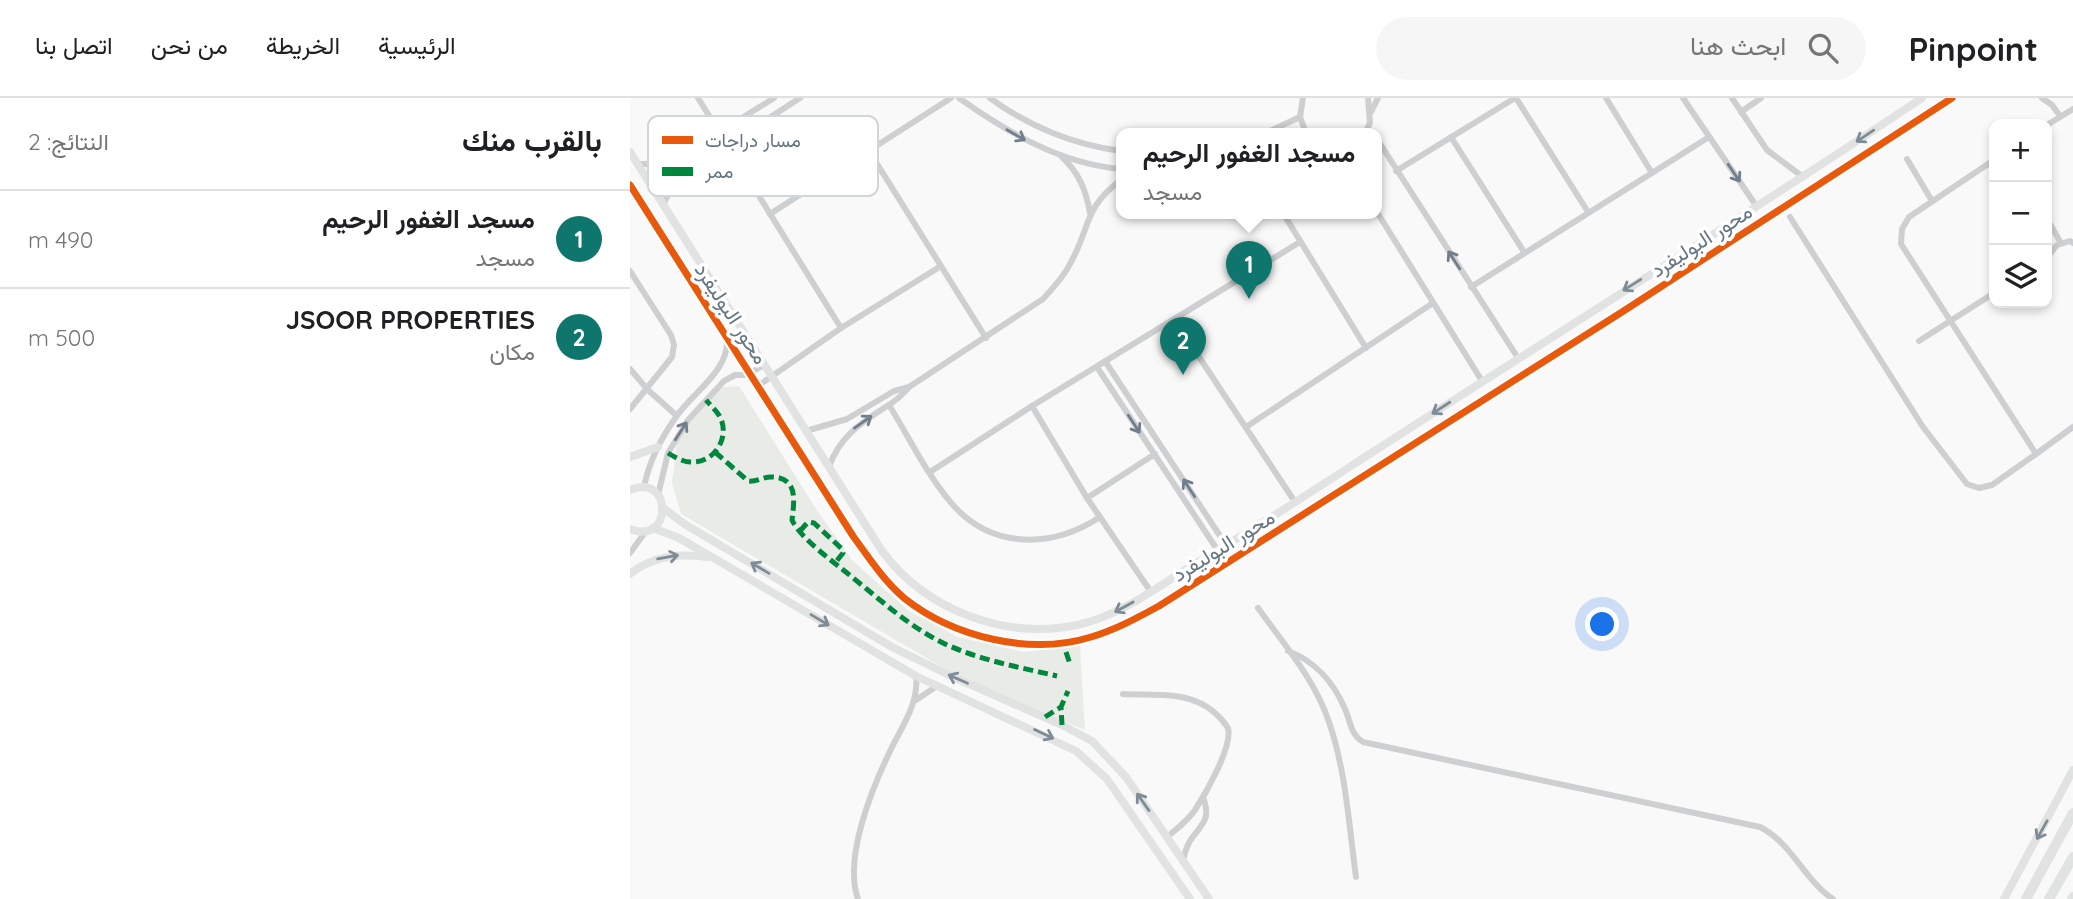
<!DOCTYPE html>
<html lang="ar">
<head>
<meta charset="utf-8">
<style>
  body { margin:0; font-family:Quicksand,Vazirmatn,sans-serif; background:#f6f6f6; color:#202124; direction:rtl }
  .controls { position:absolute; right:21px; top:21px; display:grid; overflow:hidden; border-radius:14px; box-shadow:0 4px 10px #0003 }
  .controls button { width:63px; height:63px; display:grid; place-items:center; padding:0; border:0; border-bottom:2px solid #e0e0e0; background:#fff; color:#202124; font:35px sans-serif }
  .you { position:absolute; left:973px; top:527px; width:24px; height:24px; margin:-18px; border:5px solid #fff; border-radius:50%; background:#1a73e8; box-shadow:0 0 0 10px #1a73e833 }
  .badge { display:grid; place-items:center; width:46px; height:46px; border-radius:50%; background:#0f766e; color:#fff; font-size:23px; font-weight:700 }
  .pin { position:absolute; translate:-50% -58px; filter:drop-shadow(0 2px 4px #0008) }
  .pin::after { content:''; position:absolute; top:37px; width:24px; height:21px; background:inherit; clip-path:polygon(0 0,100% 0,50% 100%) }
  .popup { position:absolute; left:486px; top:30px; width:266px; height:91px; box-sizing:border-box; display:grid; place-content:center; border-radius:14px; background:#fff; filter:drop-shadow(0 2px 5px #0005); font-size:23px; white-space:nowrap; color:#757577 }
  .popup b { font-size:26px; color:#202124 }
  .popup::after { content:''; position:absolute; left:50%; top:100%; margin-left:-14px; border:14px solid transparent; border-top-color:#fff }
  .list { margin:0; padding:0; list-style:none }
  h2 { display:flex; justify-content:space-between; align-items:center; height:91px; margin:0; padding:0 28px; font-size:30px }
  h2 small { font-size:23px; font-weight:400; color:#757577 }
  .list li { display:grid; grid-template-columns:46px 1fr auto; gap:21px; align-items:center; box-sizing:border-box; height:98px; padding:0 28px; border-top:2px solid #e0e0e0 }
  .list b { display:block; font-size:26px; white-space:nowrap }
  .list p { margin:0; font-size:23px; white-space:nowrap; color:#757577 }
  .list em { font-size:23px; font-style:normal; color:#757577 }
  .icon { flex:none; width:38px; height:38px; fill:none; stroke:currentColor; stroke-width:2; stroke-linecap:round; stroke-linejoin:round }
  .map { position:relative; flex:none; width:1443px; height:801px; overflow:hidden; direction:ltr }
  header { display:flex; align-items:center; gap:42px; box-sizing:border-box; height:98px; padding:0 35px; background:#fff; border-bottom:2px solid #e0e0e0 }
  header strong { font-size:33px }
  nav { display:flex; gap:38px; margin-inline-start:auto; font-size:24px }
  .search { width:490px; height:63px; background:#f6f6f6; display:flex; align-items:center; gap:18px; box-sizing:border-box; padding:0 24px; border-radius:38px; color:#757577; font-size:26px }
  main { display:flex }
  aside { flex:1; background:#fff }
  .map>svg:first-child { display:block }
</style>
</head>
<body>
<header>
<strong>Pinpoint</strong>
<div class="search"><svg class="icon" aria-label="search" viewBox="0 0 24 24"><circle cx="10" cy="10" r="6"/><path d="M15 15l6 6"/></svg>ابحث هنا</div>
<nav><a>الرئيسية</a><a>الخريطة</a><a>من نحن</a><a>اتصل بنا</a></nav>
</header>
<main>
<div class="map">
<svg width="1443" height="801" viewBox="0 0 1443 801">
  <rect width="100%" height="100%" fill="#f9f9f9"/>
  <!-- park -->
  <polygon fill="#e8ebe6" points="109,288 186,411 222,462 279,513 328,539 393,554 450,548 455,632 334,582 51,416 42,385 48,337 83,290"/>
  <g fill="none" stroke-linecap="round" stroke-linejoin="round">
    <!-- street -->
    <g stroke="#cecfd0" stroke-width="6">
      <polyline points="68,0 211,230"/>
      <path d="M 329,0 C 377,34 431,66 491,71"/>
      <path d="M 360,0 C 398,28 444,47 491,53"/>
      <polyline points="673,0 670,19 676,35"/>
      <polyline points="886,0 958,114"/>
      <polyline points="976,0 1022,75"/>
      <polyline points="1053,0 1127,109"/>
      <polyline points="1102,0 1137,52 1173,79"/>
      <polyline points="1412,0 1422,7 1430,18"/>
      <polyline points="741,14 748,0"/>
      <polyline points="1111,14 1131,0"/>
      <polyline points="1417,27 1443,11"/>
      <polyline points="636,35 670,19"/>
      <polyline points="735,35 740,25 738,0"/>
      <polyline points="821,39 894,154"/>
      <polyline points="747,41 888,260"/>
      <polyline points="239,53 356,240"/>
      <path d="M 432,59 C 449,75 456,92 460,115"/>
      <polyline points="1277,61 1302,103"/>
      <polyline points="1364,62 1279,119 1272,131 1271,146 1406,356 1443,329"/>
      <polyline points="7,66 31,66 46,61 144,0"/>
      <polyline points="766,73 885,0"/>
      <polyline points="33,107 44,84 50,78 170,0"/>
      <polyline points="747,114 852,283"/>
      <polyline points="653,115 736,250"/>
      <polyline points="140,116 321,0"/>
      <polyline points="1160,119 1293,329 1337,386 1349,390 1362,387 1406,356"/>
      <polyline points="1417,121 1431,145"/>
      <polyline points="1417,159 1427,147 1440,143 1443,145"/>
      <polyline points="0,173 41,237 44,247 42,259 0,311"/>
      <polyline points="841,189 1079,39"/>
      <polyline points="544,221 665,404"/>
      <polyline points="1289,243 1364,195"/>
      <polyline points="475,263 596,447"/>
      <polyline points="467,269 588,453"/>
      <polyline points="0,271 18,292 46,317"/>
      <polyline points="128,288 211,230 311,168"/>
      <path d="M 259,307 C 279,339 298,379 323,407 C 363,452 423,450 470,419"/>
      <polyline points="402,308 457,400 521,494"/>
      <polyline points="616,329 803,205"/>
      <path d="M 176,333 L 217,321 L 264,293 L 279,289 L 413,201 C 423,190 433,180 440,166 C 461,129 453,110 491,82"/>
      <path d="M 199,369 C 209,340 229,326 254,310 C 264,304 272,298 279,289"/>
      <polyline points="300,374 402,308 670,144"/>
      <path d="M 14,389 C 19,364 31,340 46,319 C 62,295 99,273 97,242"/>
      <polyline points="28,397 38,355 58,322 94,283 105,277 116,277 134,267"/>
      <polyline points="457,400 525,356"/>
      <polyline points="0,455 16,433"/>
      <path d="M 628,510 C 654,546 685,582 699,624 C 716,673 719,728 726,779"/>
      <path d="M 658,553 C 685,563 704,585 715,611 C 721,624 720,636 733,644 L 1130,729 C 1162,745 1174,782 1203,801"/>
      <path d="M 493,596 C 534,598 572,591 598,630 C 603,648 576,695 565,712 C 558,722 547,731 537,739"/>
      <polyline points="286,602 307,588"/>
      <path d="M 553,762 C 555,754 557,746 562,740 C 574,724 581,720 573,699"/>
      <path d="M 228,801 C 213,759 243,688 262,649 C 273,627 289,604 286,578"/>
    </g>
    <!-- secondary -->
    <g stroke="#e1e2e2" stroke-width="8">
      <path d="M 0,54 L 252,453 C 296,512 374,542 447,527 C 487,518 521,494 555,472 C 611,439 666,404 721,368 C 911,245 1104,126 1292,0"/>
      <path d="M 0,87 L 223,438 C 239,460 254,483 274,500 C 323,539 400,558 461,539 C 485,532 507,520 529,508 L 992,214 L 1322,0"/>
      <polyline points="0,359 28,349"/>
      <path d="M 0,392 C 43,374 43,448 0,431"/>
      <polyline points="33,410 56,427 262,549 319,577 432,627 462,643 496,679 579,801"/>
      <polyline points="23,430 49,440 286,578 446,653 477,681 560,801"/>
      <path d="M 0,476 C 22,458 49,455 77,459"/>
      <polyline points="1374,801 1443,672"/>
      <polyline points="1441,801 1443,798"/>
    </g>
    <!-- highway -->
    <g stroke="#e1e2e2" stroke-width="10">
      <polyline points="1396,801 1443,715"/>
      <polyline points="1419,801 1443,759"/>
    </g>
    <!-- quiet -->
    <g stroke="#00873e" stroke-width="5" stroke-dasharray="10 5" stroke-linecap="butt">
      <path d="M 85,354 L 118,383 C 127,384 132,379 141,379 C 169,379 164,404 162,422 C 169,438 198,460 212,471 C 244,496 276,527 313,545 C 349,562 388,569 427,578"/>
      <path d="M 38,355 C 46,360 55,365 64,364 C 86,363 100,338 90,319 C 87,313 81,308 76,302"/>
      <polyline points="170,433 178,424 184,425 212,451 213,455 205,465"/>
      <polyline points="436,554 440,566"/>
      <polyline points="415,619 431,609"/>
      <polyline points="432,627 431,609 438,593"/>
    </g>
    <!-- cycleway casing -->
    <g stroke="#fff" stroke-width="11">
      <path id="cycleway" d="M 0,87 L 223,438 C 239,460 254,483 274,500 C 323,539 400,558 461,539 C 485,532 507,520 529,508 L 992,214 L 1322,0"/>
    </g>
    <!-- cycleway -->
    <use href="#cycleway" stroke="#e8590c" stroke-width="7"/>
  </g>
  <!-- one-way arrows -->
  <defs><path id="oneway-shaft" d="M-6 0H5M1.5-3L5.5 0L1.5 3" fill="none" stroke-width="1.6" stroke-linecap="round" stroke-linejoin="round" transform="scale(1.75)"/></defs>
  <g stroke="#707f8b">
    <use href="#oneway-shaft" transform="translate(386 37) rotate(30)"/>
    <use href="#oneway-shaft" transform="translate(1104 75) rotate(56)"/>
    <use href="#oneway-shaft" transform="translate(824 162) rotate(-123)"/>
    <use href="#oneway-shaft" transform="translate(233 324) rotate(-35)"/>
    <use href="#oneway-shaft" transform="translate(504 326) rotate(57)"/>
    <use href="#oneway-shaft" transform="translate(51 333) rotate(-57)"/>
    <use href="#oneway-shaft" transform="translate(559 390) rotate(-123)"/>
  </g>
  <g stroke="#7e8c96">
    <use href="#oneway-shaft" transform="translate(1235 38) rotate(146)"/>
    <use href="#oneway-shaft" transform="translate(1002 187) rotate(148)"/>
    <use href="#oneway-shaft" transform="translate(811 310) rotate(147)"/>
    <use href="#oneway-shaft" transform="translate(38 459) rotate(-10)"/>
    <use href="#oneway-shaft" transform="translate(130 470) rotate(-149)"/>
    <use href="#oneway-shaft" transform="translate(494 509) rotate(151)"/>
    <use href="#oneway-shaft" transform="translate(190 522) rotate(31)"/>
    <use href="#oneway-shaft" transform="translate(328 581) rotate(-156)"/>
    <use href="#oneway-shaft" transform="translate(414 636) rotate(25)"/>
    <use href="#oneway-shaft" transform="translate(513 704) rotate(-125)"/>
    <use href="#oneway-shaft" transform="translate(1412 732) rotate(119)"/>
  </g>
  <g text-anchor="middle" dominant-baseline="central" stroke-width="7" stroke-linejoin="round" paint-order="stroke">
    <!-- street labels -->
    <g font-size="21" fill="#657683" stroke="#fff">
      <text transform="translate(1071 142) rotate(-33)">محور البوليفرد</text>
      <text transform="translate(102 215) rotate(57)">محور البوليفرد</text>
      <text transform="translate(593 447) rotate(-32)">محور البوليفرد</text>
    </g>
  </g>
  <!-- legend -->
  <rect x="18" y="18" width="230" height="80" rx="10" fill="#fff" stroke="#d1d6da" stroke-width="2"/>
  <rect x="32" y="38" width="31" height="8" fill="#e8590c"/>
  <rect x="32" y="69" width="31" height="9" fill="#00873e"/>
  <g font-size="19" fill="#657683">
    <text x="75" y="49">مسار دراجات</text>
    <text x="75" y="80">ممر</text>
  </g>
</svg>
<div class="controls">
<button>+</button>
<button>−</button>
<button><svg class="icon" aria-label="layers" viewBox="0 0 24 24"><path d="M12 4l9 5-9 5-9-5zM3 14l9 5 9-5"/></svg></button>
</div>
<div class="you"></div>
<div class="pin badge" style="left:619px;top:201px">1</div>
<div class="popup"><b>مسجد الغفور الرحيم</b>مسجد</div>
<div class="pin badge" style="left:553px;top:277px">2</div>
</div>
<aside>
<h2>بالقرب منك<small>النتائج: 2</small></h2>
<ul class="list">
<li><span class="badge">1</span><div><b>مسجد الغفور الرحيم</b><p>مسجد</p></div><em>490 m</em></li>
<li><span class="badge">2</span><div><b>JSOOR PROPERTIES</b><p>مكان</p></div><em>500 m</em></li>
</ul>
</aside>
</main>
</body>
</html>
